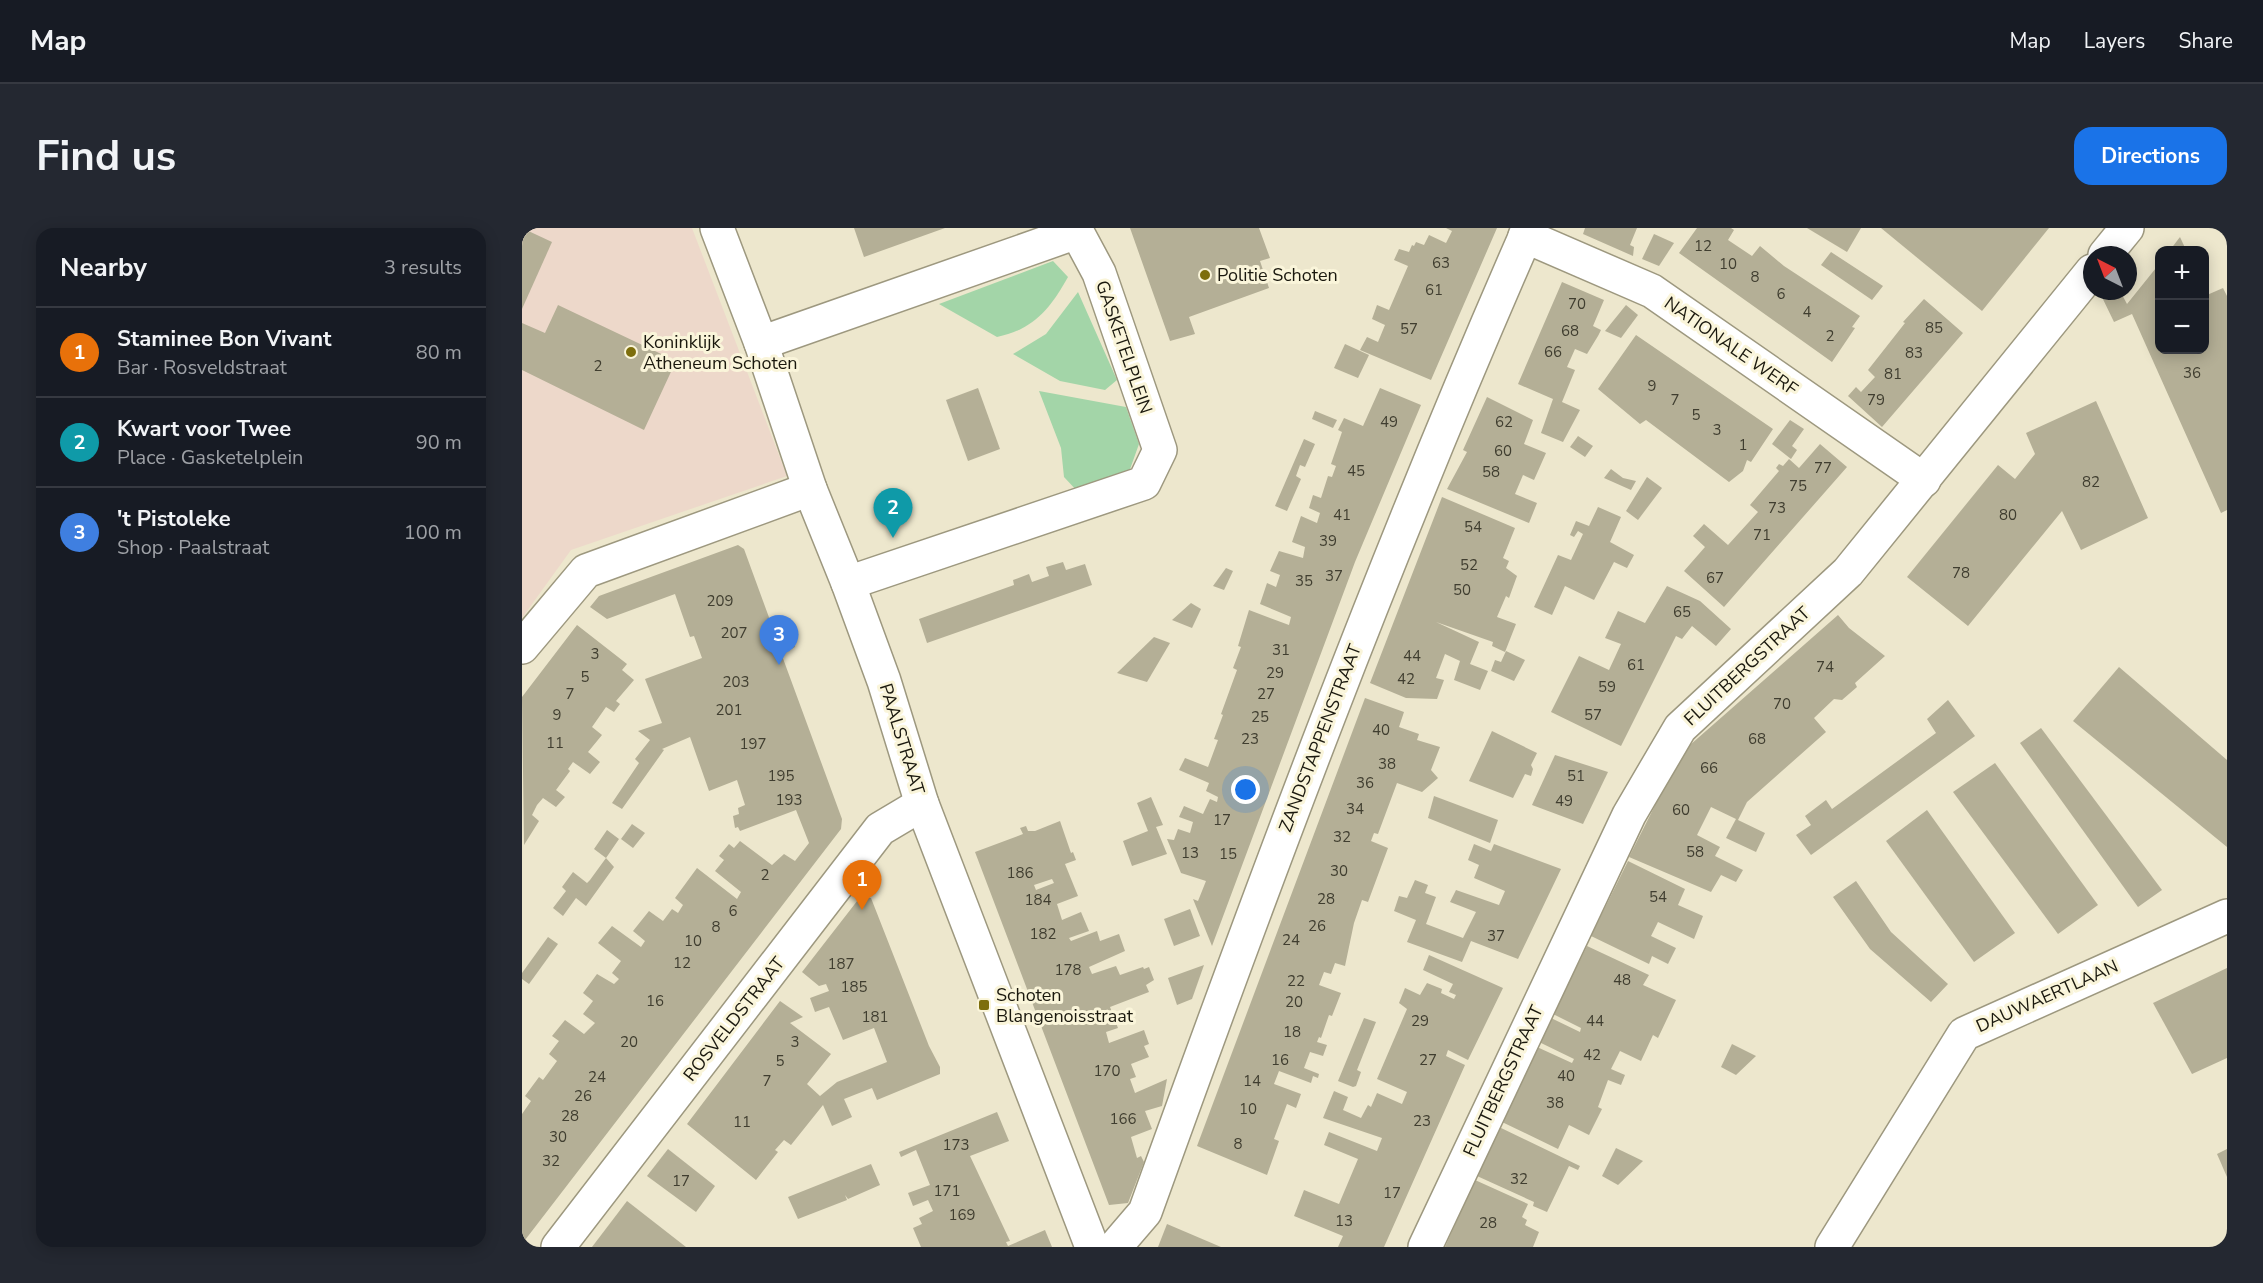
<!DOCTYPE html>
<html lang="en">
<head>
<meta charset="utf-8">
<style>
  body { margin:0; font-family:"Nunito Sans",sans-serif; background:#242831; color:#f1f3f6 }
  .controls { position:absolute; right:18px; top:18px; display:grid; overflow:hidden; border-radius:12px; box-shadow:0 3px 15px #0003 }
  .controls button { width:54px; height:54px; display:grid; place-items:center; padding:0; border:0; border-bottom:2px solid #363941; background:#171b24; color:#f1f3f6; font:30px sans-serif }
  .compass { position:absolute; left:1561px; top:18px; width:54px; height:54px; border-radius:50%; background:#171b24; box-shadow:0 3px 15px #0003; rotate:318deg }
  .you { position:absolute; left:724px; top:562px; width:21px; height:21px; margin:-15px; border:4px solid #fff; border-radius:50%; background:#1a73e8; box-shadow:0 0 0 9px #1a73e833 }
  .badge { display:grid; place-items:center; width:39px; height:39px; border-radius:50%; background:#1a73e8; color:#fff; font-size:20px; font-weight:700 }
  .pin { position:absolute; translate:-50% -50px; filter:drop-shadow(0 2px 3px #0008) }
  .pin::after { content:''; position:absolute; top:32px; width:21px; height:18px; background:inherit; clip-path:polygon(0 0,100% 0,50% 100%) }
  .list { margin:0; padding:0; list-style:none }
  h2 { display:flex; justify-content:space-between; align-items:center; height:78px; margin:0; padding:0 24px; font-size:26px }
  h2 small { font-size:20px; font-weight:400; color:#9ea1a6 }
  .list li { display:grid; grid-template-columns:39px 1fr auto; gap:18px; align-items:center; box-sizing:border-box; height:90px; padding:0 24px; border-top:2px solid #363941 }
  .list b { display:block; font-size:22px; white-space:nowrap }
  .list p { margin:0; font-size:20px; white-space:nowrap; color:#9ea1a6 }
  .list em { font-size:20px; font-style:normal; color:#9ea1a6 }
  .map { position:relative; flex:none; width:1705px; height:1019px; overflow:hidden; border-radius:18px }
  header { display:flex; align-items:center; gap:36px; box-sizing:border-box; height:84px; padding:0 30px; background:#171b24; border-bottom:2px solid #363941 }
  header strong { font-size:28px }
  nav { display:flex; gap:33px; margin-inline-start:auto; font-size:21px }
  .intro { display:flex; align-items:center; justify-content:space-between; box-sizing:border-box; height:144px; padding:0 36px }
  h1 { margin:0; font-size:42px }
  .button { padding:15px 27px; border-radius:18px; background:#1a73e8; color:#fff; font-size:21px; font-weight:700 }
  main { display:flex; gap:36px; padding:0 36px }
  aside { flex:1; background:#171b24; border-radius:18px; box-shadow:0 3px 15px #0003 }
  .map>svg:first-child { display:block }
</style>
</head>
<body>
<header>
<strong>Map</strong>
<nav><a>Map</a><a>Layers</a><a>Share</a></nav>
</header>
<div class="intro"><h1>Find us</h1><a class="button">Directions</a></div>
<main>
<aside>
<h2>Nearby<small>3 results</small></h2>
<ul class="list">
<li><span class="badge" style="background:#e8710a">1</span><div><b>Staminee Bon Vivant</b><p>Bar · Rosveldstraat</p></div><em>80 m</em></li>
<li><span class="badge" style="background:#0f9aa8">2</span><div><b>Kwart voor Twee</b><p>Place · Gasketelplein</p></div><em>90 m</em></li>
<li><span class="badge" style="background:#3f7fe0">3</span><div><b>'t Pistoleke</b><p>Shop · Paalstraat</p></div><em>100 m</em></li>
</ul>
</aside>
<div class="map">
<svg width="1705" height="1019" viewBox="0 0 1705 1019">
  <rect width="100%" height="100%" fill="#ede7cd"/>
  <!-- education -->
  <polygon fill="#edd8ca" points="0,0 170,0 265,248 49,322 0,390"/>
  <!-- green -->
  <g fill="#a3d5a8">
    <path d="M 531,33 L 546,49 C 528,81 512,101 475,109 L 417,76 Z"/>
    <polygon points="556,64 595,152 583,162 538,153 491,126 524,106"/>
    <polygon points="517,163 604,179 617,216 607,244 557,265 542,249 539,220"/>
  </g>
  <!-- building -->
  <g fill="#b4af96" fill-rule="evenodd">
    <polygon points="0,0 30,14 0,81"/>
    <polygon points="332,0 423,0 342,29"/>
    <polygon points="608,0 737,0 748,30 738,33 747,60 667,89 673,106 648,113"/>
    <polygon points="924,0 975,0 909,152 838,122 845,109 856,114 863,97 850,91 855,77 867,82 886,38 872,32 877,21 887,24 890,17 892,18 894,14 902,17 907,7 924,15 930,3"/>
    <polygon points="1063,0 1115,0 1108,17 1112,19 1111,28 1061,6"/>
    <polygon points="1175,0 1209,0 1212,2 1206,12 1230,28 1238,18 1262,38 1338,88 1330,99 1333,100 1310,134 1157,25"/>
    <polygon points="1285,0 1339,0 1325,24"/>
    <polygon points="1359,0 1527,0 1460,83"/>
    <polygon points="1132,6 1152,15 1137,38 1120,31"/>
    <polygon points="1658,9 1664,22 1648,22"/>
    <polygon points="1309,24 1361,58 1350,72 1299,37"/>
    <polygon points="1638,35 1638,122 1683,122 1683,62 1685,67 1701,60 1705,68 1705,282 1699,285 1610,86 1592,94 1578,65 1598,63 1605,76"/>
    <polygon points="1040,54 1082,72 1071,98 1079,102 1076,108 1065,126 1053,121 1045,139 1053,142 1040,174 1058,182 1041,214 1019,205 1031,171 996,156"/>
    <polygon points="1402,71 1441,105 1360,199 1326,168 1334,159 1339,164 1353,149 1346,142 1383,95 1381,94"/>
    <polygon points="36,77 154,133 122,202 0,142 0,95 23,105"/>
    <polygon points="1104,77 1116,87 1099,110 1083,103"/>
    <polygon points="1114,107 1251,201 1229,234 1225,232 1221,243 1207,254 1124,192 1118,196 1076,161"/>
    <polygon points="823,116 847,127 836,150 812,140"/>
    <polygon points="456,160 478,221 446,233 424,172"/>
    <polygon points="858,160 899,177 833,334 690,718 671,671 676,673 684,653 659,645 645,611 652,612 656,601 668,605 671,594 657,589 662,578 681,586 688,571 695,574 696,569 684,563 687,555 657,542 663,530 686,539 696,512 692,511 701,487 699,486 715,442 711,440 719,419 716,418 727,382 767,397 769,389 738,376 745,355 754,359 758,347 748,343 757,323 781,330 783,319 770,314 779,288 795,295 798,285 787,280 791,267 799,270 806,248 810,249 814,238 809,236 820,204 816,202 822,190 841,198"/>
    <polygon points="965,169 1011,192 1002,216 1024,225 1012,252 1001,247 993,266 1015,275 1007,295 925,261 945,224 941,222"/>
    <polygon points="1574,173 1626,290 1559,322 1540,283 1446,398 1385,349 1476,237 1493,251 1513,226 1504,205"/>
    <polygon points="793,183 815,192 811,200 790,191"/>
    <polygon points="1268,192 1282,201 1270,218 1275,222 1269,231 1250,216"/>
    <polygon points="1056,208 1071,218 1063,229 1048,219"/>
    <polygon points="782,211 793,216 783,239 778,237 774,248 779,251 765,283 753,278"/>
    <polygon points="1298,216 1325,239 1202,379 1162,343 1183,319 1171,308 1182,296 1206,317 1236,284 1228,277 1257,243 1254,240 1257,236 1261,238 1267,231 1277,240"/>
    <polygon points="1089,241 1101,250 1114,253 1109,262 1082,250"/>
    <polygon points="1125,249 1140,260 1116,292 1104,283"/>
    <polygon points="920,269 993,300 981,330 987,333 984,340 995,348 987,370 984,368 975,389 994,396 983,424 970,418 971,414 914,394 957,414 948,436 966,443 958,462 932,452 938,433 923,426 914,450 922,452 915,471 884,470 848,455"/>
    <polygon points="1076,279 1099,289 1088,314 1112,327 1105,340 1092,334 1072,372 1043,358 1030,387 1012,379 1036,327 1049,332 1061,306 1056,303 1052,309 1048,307 1054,293 1067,298"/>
    <polygon points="216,317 222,321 252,403 265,398 273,419 259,425 320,591 319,601 0,1016 0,886 9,873 3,868 17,849 21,852 35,833 27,826 37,813 30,808 43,792 62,806 73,795 61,786 71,773 61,765 75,746 92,756 97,751 90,745 99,733 76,715 90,698 119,719 123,713 111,703 127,683 141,693 150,681 156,685 161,677 153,670 175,640 215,671 219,664 193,643 202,632 197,628 207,616 212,620 218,613 250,637 262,626 273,633 287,615 274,582 218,603 216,599 213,600 211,588 217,586 216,580 223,577 215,552 187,563 168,509 140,521 142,522 100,581 90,575 117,535 113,531 128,512 116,503 140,495 123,451 180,430 172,408 168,409 153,366 85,391 68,379 77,368"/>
    <polygon points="541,334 544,342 563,336 570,357 405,415 397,391 492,357 491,352 507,346 510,354 527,348 524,339"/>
    <polygon points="704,340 711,343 702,362 691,358"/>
    <polygon points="1145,358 1178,373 1209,401 1194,418 1170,398 1160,411 1154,408 1099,518 1029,484 1057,428 1087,442 1099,416 1083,410 1096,383 1123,395"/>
    <polygon points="669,375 679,381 670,400 650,392"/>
    <polygon points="1316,387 1327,400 1363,428 1333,455 1335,459 1320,472 1312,471 1292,490 1304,504 1225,574 1216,592 1243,605 1234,624 1204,610 1214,591 1189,579 1175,607 1198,619 1193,628 1221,642 1214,654 1199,647 1189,664 1107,629 1160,524"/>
    <polygon points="55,397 105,436 100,442 112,452 94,473 98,476 92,484 84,479 70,499 80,507 66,524 78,534 68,546 51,534 46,541 48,543 34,562 43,569 34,579 21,570 15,577 10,587 17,593 2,617 0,469"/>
    <polygon points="632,409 648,415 625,454 595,445"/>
    <polygon points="984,423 1003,432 992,453 969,443 973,432 979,434"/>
    <polygon points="1597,439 1705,532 1705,619 1551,493"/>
    <polygon points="843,470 882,484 877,499 897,506 895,512 918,519 909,542 916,550 900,564 875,555 856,606 852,605 849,613 866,620 846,674 840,672 832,695 823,738 813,735 809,746 802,744 797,757 819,765 810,788 807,787 799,810 797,809 795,814 805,817 801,828 788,824 782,840 797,846 796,850 791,848 789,855 757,843 752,856 779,866 774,880 765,876 752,911 757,913 745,947 675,918"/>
    <polygon points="1426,472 1453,508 1289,627 1274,607 1289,597 1283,588 1304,572 1310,581 1414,505 1405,491"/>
    <polygon points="1519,500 1640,662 1616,679 1498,515"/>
    <polygon points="970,503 1015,525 1009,537 1011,541 1009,548 1003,546 991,570 947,553"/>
    <polygon points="1033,527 1086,544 1061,596 1010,577"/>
    <polygon points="1473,535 1576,677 1536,706 1431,564"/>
    <polygon points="912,568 976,592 968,615 906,590"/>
    <polygon points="629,569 641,597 634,599 645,626 610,638 601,613 626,603 615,575"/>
    <polygon points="1405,582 1493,705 1452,734 1364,613"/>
    <path d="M 538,593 L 549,625 L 551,624 L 554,632 L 543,636 L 556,668 L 535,676 L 540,692 L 559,684 L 567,703 L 547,710 L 549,713 L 575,703 L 578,713 L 597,706 L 603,723 L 567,739 L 570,746 L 594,738 L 598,747 L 621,739 L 622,741 L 627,739 L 632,752 L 624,757 L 627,764 L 588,779 L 596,800 L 584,804 L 587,815 L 622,802 L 627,816 L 622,818 L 627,829 L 609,836 L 614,849 L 608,851 L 613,865 L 645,851 L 640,878 L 623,883 L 630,901 L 609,909 L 615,930 L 619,928 L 622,934 L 606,975 L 587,977 L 453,624 L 501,606 L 498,600 L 504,598 L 506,603 L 513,603 ZM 530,651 L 532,655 L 514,662 L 512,657 Z"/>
    <polygon points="110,596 123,605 111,620 99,611"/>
    <polygon points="85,602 97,611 84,630 92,639 64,678 54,670 41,688 31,680 44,663 40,659 51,644 65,655 68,652 84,630 72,621"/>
    <polygon points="952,616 969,623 972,616 1039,641 996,731 949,713 940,734 885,714 894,692 872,683 877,668 885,670 893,652 906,657 903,665 914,669 904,696 941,710 954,684 928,674 934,662 977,677 983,663 952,650 957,637 946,632"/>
    <polygon points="1106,633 1163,661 1156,677 1181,688 1172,711 1136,694 1129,708 1154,720 1146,736 1130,728 1127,736 1069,708"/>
    <polygon points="1334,653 1369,704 1426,756 1409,774 1348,721 1311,669"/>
    <polygon points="339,668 349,670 407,818 418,839 418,846 355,872 350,860 322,871 330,889 310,898 301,877 269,917 262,912 253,922 256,924 234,952 165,896 258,773 281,789 268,795 309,826 285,856 298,868 315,854 365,834 352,800 321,812 307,779 293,784 288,770 307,763 304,756 297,758 280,744"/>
    <polygon points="668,681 678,708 652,718 642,691"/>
    <polygon points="26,709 36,716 7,756 0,751 0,745"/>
    <polygon points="1065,718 1127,747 1121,757 1154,772 1136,810 1131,807 1119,833 1098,823 1089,841 1103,847 1099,857 1086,852 1076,879 1080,881 1067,907 1047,897 1036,921 980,894 1015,819 1050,835 1052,831 1017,814 1029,790 1058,804 1059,800 1031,786"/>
    <polygon points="907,727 981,760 946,832 926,822 924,828 943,837 862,1019 816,1019 821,1008 772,988 782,962 817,976 836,931 802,917 807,904 855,923 860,910 801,890 812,863 826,869 821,882 839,890 846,877 849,879 855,865 880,876 885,864 855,851 885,781 877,775 883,760 898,767 905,755 920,761 919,765 932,771 934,767 927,764 931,756 901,742"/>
    <polygon points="682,737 670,771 655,777 646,750"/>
    <polygon points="1705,740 1705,830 1670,846 1631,775"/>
    <polygon points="842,790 854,794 835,842 839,844 834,858 831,859 816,853"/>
    <polygon points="1210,816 1234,828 1214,847 1199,839"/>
    <polygon points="475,884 487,913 448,928 488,1013 484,1014 486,1018 523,1002 530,1019 399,1019 391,1000 400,996 397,990 411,983 406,972 391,978 386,965 408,957 394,922 379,929 377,924"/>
    <polygon points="977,899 1058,938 1056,942 1047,938 1025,984 1011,978 1012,974 955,948"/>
    <polygon points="1094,920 1121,933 1096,957 1080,948"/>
    <polygon points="146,921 193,958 174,984 125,948"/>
    <polygon points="1705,921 1705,949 1695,926"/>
    <polygon points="349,936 358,957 326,971 323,967 325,972 276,991 266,969"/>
    <polygon points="953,952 1006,976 1000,989 1005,992 1003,997 1017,1004 1011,1019 923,1019"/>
    <polygon points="105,973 164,1019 70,1019"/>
    <polygon points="645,996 699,1019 636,1019"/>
  </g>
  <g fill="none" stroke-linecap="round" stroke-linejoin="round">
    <!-- minor casing -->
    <g stroke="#9d987f" stroke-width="36">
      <g id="minor">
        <polyline points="195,0 239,115 288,261 326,355 362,453 400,576 570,1019"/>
        <polyline points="1003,8 1130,63 1402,252"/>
        <polyline points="1583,27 1605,0"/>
        <polyline points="239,115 555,4 577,45 638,222 622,255 326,355"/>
        <polyline points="0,419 64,343 288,261"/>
        <polyline points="36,1019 358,601 400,576"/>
        <path d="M 593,1019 L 623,984 C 742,653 865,323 1007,0"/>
        <polyline points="903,1019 1107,587 1158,500 1326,344 1570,43"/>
        <polyline points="1310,1019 1442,806 1705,688"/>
      </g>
    </g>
    <!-- minor -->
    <use href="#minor" stroke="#fff" stroke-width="33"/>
  </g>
  <!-- markers -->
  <g fill="#7d6e0c" stroke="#faf5da" stroke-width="2">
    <circle cx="683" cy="47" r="6"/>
    <circle cx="109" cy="124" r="6"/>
    <rect x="456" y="771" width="12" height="12" rx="3"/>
  </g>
  <g text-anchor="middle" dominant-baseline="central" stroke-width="6" stroke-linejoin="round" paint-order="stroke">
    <!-- number labels -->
    <g font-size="15" fill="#403e30">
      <text x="1181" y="18">12</text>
      <text x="919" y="35">63</text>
      <text x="1206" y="36">10</text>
      <text x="1233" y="49">8</text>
      <text x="912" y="62">61</text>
      <text x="1259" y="66">6</text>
      <text x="1055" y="76">70</text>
      <text x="1285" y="84">4</text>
      <text x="1412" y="100">85</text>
      <text x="887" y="101">57</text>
      <text x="1048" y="103">68</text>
      <text x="1308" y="108">2</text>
      <text x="1031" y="124">66</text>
      <text x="1392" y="125">83</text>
      <text x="76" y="138">2</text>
      <text x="1670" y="145">36</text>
      <text x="1371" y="146">81</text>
      <text x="1130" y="158">9</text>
      <text x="1153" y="172">7</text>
      <text x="1354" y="172">79</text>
      <text x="1174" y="187">5</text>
      <text x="867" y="194">49</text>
      <text x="982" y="194">62</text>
      <text x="1195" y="202">3</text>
      <text x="1221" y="217">1</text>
      <text x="981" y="223">60</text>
      <text x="1301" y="240">77</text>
      <text x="834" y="243">45</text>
      <text x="969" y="244">58</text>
      <text x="1569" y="254">82</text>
      <text x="1276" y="258">75</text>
      <text x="1255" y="280">73</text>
      <text x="820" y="287">41</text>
      <text x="1486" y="287">80</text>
      <text x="951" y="299">54</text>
      <text x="1240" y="307">71</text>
      <text x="806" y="313">39</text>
      <text x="947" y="337">52</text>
      <text x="1439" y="345">78</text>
      <text x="812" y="348">37</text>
      <text x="1193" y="350">67</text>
      <text x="782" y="353">35</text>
      <text x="940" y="362">50</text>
      <text x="198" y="373">209</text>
      <text x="1160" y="384">65</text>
      <text x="212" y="405">207</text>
      <text x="759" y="422">31</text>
      <text x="73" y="426">3</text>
      <text x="890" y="428">44</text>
      <text x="1114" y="437">61</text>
      <text x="1303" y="439">74</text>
      <text x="753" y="445">29</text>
      <text x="63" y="449">5</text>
      <text x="884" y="451">42</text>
      <text x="214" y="454">203</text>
      <text x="1085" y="459">59</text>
      <text x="48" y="466">7</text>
      <text x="744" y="466">27</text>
      <text x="1260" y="476">70</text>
      <text x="207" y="482">201</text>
      <text x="35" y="487">9</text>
      <text x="1071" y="487">57</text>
      <text x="738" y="489">25</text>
      <text x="859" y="502">40</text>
      <text x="728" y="511">23</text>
      <text x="1235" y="511">68</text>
      <text x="33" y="515">11</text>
      <text x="231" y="516">197</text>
      <text x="865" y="536">38</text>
      <text x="1187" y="540">66</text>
      <text x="259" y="548">195</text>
      <text x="1054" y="548">51</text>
      <text x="843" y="555">36</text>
      <text x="267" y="572">193</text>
      <text x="1042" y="573">49</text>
      <text x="833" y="581">34</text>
      <text x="1159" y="582">60</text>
      <text x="700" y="592">17</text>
      <text x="820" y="609">32</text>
      <text x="1173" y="624">58</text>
      <text x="668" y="625">13</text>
      <text x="706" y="626">15</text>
      <text x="817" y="643">30</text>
      <text x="498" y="645">186</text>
      <text x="243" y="647">2</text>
      <text x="1136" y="669">54</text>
      <text x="804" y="671">28</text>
      <text x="516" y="672">184</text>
      <text x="211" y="683">6</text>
      <text x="795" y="698">26</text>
      <text x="194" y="699">8</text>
      <text x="521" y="706">182</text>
      <text x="974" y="708">37</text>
      <text x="769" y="712">24</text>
      <text x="171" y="713">10</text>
      <text x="160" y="735">12</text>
      <text x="319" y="736">187</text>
      <text x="546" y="742">178</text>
      <text x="1100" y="752">48</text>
      <text x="774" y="753">22</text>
      <text x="332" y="759">185</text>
      <text x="133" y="773">16</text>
      <text x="772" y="774">20</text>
      <text x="353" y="789">181</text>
      <text x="898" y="793">29</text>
      <text x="1073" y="793">44</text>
      <text x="770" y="804">18</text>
      <text x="107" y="814">20</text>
      <text x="273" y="814">3</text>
      <text x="1070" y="827">42</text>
      <text x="758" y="832">16</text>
      <text x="906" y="832">27</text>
      <text x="258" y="833">5</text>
      <text x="585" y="843">170</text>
      <text x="1044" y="848">40</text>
      <text x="75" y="849">24</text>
      <text x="245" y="853">7</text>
      <text x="730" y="853">14</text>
      <text x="61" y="868">26</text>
      <text x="1033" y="875">38</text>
      <text x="726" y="881">10</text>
      <text x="48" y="888">28</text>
      <text x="601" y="891">166</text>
      <text x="900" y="893">23</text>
      <text x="220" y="894">11</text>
      <text x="36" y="909">30</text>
      <text x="716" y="916">8</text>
      <text x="434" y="917">173</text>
      <text x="29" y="933">32</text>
      <text x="997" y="951">32</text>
      <text x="159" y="953">17</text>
      <text x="425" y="963">171</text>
      <text x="870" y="965">17</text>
      <text x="440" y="987">169</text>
      <text x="822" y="993">13</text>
      <text x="966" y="995">28</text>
    </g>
    <!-- poi labels -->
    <g font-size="18" fill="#1a180e" stroke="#faf5da" text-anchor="start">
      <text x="695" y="47">Politie Schoten</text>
      <text x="121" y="114">Koninklijk<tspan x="121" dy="21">Atheneum Schoten</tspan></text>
      <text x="474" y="767">Schoten<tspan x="474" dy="21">Blangenoisstraat</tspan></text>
    </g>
    <!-- street labels -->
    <g font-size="18" fill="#1a180e" stroke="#faf5da">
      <text transform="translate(1209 118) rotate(35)">NATIONALE WERF</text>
      <text transform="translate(602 119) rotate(71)">GASKETELPLEIN</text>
      <text transform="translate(1225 438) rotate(-43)">FLUITBERGSTRAAT</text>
      <text transform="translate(798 510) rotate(-69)">ZANDSTAPPENSTRAAT</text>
      <text transform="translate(380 511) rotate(73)">PAALSTRAAT</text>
      <text transform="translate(1525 768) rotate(-24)">DAUWAERTLAAN</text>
      <text transform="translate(212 791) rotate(-52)">ROSVELDSTRAAT</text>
      <text transform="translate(981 853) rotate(-65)">FLUITBERGSTRAAT</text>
    </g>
  </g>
</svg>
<div class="controls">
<button>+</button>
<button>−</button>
</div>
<svg class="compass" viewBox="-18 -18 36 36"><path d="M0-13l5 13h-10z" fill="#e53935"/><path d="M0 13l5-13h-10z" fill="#9ea1a6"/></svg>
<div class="you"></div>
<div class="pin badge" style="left:340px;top:682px;background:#e8710a">1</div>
<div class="pin badge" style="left:371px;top:310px;background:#0f9aa8">2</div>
<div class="pin badge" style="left:257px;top:437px;background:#3f7fe0">3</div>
</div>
</main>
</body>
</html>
